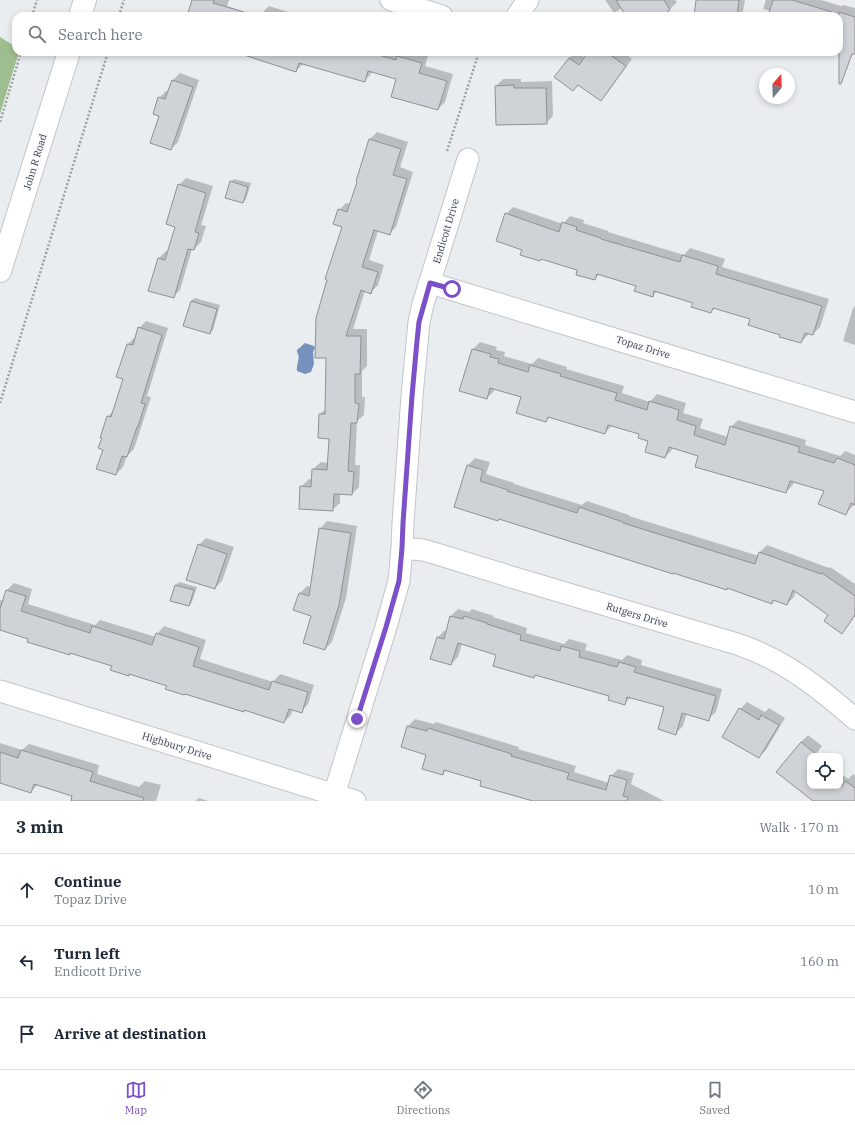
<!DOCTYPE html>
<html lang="en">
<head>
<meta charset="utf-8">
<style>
  body { margin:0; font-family:"IBM Plex Serif",serif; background:#f2f2f3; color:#1f2937 }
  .controls { position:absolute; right:12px; bottom:12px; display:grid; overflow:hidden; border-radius:8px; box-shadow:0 2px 6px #0003 }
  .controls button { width:36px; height:36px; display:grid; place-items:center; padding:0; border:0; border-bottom:1px solid #e0e1e3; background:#fff; color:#1f2937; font:20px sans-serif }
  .compass { position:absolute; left:759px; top:68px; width:36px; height:36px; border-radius:50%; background:#fff; box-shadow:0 2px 6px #0003; rotate:19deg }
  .stop { position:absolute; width:12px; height:12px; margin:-9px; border:3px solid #7b50c9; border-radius:50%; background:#fff }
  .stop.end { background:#7b50c9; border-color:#fff; box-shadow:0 1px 4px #0008 }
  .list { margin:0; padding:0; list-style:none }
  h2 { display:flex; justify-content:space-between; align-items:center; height:52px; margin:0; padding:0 16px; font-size:17px }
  h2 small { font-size:13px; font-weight:400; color:#747a83 }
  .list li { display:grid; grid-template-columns:26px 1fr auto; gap:12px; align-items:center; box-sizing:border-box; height:72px; padding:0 16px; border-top:1px solid #e0e1e3 }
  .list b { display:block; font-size:15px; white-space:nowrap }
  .list p { margin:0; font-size:13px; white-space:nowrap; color:#747a83 }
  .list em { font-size:13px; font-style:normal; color:#747a83 }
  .icon { flex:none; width:22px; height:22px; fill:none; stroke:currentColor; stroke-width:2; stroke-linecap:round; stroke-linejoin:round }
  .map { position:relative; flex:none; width:855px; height:801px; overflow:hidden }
  .search { position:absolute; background:#fff; box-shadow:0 2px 6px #0003; left:12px; right:12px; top:12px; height:44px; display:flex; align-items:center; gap:10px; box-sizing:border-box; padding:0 14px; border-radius:12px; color:#747a83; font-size:15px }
  .sheet { height:268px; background:#fff }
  nav { display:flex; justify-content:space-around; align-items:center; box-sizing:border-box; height:56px; border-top:1px solid #e0e1e3; background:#fff; font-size:11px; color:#747a83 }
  nav a { display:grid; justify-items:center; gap:2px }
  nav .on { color:#7b50c9 }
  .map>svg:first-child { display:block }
</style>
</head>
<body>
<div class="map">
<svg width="855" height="801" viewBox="0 0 855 801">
  <rect width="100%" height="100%" fill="#e9edf0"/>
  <!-- forest -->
  <polygon fill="#9fbe90" points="0,37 16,47 16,52 19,52 0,114"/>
  <!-- water -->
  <path fill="#7791bd" d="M 305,343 L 314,346 L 315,348 L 313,352 L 314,364 L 311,372 L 305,374 L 297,371 C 296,364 301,358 297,352 L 297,350 Z"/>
  <!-- shadow -->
  <g fill="#0003">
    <polygon points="193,0 229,0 227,6 257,16 188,16"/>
    <polygon points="605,0 675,0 677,2 670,9 659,16 628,16 622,8 614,13"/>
    <polygon points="697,0 745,0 743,11 739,16 710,16"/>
    <polygon points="766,0 821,0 841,6 843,5 855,8 855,53 854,53 850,57 833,52 839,52 839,16 769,16 771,11 763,9"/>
    <polygon points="269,6 288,12 287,16 261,16 262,13"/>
    <polygon points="239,52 414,52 428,56 425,66 453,74 445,102 438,109 397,78 372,71 371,74 364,81 304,63 296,71"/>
    <polygon points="576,52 585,58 589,52 623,52 632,59 608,92 601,99 579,84 573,90 569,58"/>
    <polygon points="180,73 199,80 178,142 171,149 160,115 159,98 166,91 169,92 173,80"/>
    <polygon points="503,79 521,79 521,82 552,81 553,116 546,123 496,86"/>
    <polygon points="377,132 408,142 400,167 413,172 396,227 389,234 378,231 369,260 384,265 378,285 371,292 365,291 353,329 367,329 367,366 362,371 362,397 365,397 364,415 357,421 355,465 360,465 359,487 352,494 340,493 340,503 332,510 301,487 309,479 313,480 313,469 321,462 329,463 330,438 320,414 326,409 343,226 339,210 346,203 350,204 358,181 370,139"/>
    <polygon points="186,178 213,186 201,225 206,226 201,242 194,249 192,249 180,290 173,297 149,290 159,258 166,251 169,252 177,226 179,185"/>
    <polygon points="234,179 251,183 246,199 243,202 231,182"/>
    <polygon points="513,207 563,224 570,216 584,220 583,223 608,231 608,232 684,255 690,248 725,259 722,267 829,299 820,327 813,334 809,333 808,335 801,342 781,334 751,318 715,308 711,312 694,302 657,291 652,296 637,285 600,274 594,279 579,269 523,250 506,214"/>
    <polygon points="195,298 220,305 213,330 210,333 191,301"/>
    <polygon points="855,306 855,345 843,341 853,308"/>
    <polygon points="146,321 168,328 147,396 151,397 134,449 127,456 123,467 116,474 104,449 103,438 101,437 108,416 115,409 124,379 128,344 135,337 136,338 139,328"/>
    <polygon points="480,342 497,347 496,350 505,352 504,356 532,364 538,358 567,367 566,369 624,386 622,393 650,402 657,394 686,403 683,413 703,419 700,428 728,437 731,427 738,420 806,440 805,445 840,456 845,451 855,455 855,504 846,513 825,490 794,481 793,485 786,492 700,455 673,447 672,450 665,457 650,440 641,433 612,425 605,433 551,416 546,421 522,397 494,388 494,391 487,398 461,391 473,349"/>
    <polygon points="475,458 490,462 486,474 514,483 514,484 582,505 587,501 629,515 629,516 759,556 760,552 767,545 829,568 830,567 855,584 855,616 848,625 841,632 830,615 796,591 794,597 787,604 775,600 772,603 728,587 727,588 499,518 455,506 468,465"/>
    <polygon points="327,521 357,526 346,598 332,642 325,649 313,616 300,593 307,586 311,587 320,529"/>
    <polygon points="206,538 234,547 222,581 215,588 199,545"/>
    <polygon points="179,582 197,587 192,602 189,605 176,585"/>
    <polygon points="14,583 32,589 28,604 95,625 100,620 156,637 157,634 164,626 206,640 200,659 273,682 280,674 314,685 308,704 301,712 293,709 291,715 284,722 245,710 243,711 168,685 130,673 129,675 113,666 71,653 69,654 29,638 0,629 0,600 3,601 7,590"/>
    <polygon points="458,609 469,612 472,609 494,616 493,617 527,628 526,633 564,644 569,639 587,644 585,650 622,660 627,655 642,660 641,665 722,689 716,712 708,719 687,713 683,726 676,733 665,707 631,697 625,703 610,696 536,675 534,677 498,654 462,644 458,657 451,664 437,638 444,631 447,631 451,616"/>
    <polygon points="747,702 765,712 769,708 785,718 766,750 759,757 740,709"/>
    <polygon points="415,719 434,724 436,722 519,747 518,749 576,766 574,772 609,783 611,776 618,769 634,773 631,784 664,801 536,801 483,780 446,770 443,774 428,754 402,747 408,726"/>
    <polygon points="808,735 822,746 816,754 818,756 810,756 810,786 840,786 840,773 848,779 853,774 855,776 855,801 815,801 778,772 801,742"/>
    <polygon points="0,743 22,750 29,744 99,765 97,774 139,787 145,781 161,785 156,801 72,801 74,795 38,784 31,792 0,782"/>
    <polygon points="199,798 208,801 195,801"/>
  </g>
  <!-- building -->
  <g fill="#cfd2d6" stroke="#8e9195">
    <polygon points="192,0 214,0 213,3 244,12 243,16 187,16"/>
    <polygon points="616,0 664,0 670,10 661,16 626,16"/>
    <polygon points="696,0 739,0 737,16 694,16"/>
    <polygon points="773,0 792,0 832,12 832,16 768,16"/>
    <polygon points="839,12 855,17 855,54 852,54 841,84 839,84"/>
    <polygon points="244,52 368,52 396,60 397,56 422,63 419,73 447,81 438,110 391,97 396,79 368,71 365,82 299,63 296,72 244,55"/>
    <polygon points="588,52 606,52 626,66 601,101 578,85 573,91 554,77 569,58 579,65"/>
    <polygon points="172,80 193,87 171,150 150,143 159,116 153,114 158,97 165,99"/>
    <polygon points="514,85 514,88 546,88 547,124 496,125 495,86"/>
    <polygon points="369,139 401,149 393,175 407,179 390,235 374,230 362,267 378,272 371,294 361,290 346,336 361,336 360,374 355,374 355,403 359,404 357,423 351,423 348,471 354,472 352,495 334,494 333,511 299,509 300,486 311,487 312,469 327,470 329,439 318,438 319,414 325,414 326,358 315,358 316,318 327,280 325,279 342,227 333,224 338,209 347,212 357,182 356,181"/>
    <polygon points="230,181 248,187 243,203 225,198"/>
    <polygon points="178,184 206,193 195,232 199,233 194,250 188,249 174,298 148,291 158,258 165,260 175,227 166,224"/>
    <polygon points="505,213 559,232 562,222 577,227 576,230 601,238 601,239 680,262 682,255 718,266 716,274 822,306 813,335 805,333 801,343 779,337 780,335 748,325 750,319 713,308 711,313 691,307 693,303 654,291 653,297 634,291 636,286 597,274 595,280 576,275 577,270 541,259 540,261 520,255 522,250 496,241"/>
    <polygon points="191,301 217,309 210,334 183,326"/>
    <polygon points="138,327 162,335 141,403 145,404 138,427 137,427 127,457 122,456 116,475 96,469 103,450 98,448 102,438 100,438 107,416 111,417 123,379 116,377 127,344 133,345"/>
    <polygon points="472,349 491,354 490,357 499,359 498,363 528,372 530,365 561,374 560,376 617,393 615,400 647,410 649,401 679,410 677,420 696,426 694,435 725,445 730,426 800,447 798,452 834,463 837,458 855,465 855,505 851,503 846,515 818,504 824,491 790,481 786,493 695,467 698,456 669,447 665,458 645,452 648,441 638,438 639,434 608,425 605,434 548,417 546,422 516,413 521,397 490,388 487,399 459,391"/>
    <polygon points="467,465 483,470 480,481 508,490 507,491 577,513 579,507 623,522 623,523 755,564 759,552 821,574 822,573 855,596 855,615 842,634 824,621 828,615 793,590 787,605 773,600 772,604 727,588 727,590 673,573 673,574 499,519 498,521 454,507"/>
    <polygon points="319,528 351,533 339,605 325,650 303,643 311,616 293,610 299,593 309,596"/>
    <polygon points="198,544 227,554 215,589 186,580"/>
    <polygon points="175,585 194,590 189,606 170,601"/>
    <polygon points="6,590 26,596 21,611 90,633 92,626 152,645 156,633 199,647 193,666 269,690 272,681 308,692 302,713 289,709 284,723 244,710 244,712 185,694 184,695 165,689 167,686 129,674 129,676 110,670 112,666 70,653 70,655 27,642 28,639 0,630 0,609"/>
    <polygon points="450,616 463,619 464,616 487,623 487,624 521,635 520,640 560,651 561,646 580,651 579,657 617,667 619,662 636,667 634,672 716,696 709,721 682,713 676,735 658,729 664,707 627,697 625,705 608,700 609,696 535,675 534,678 493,666 496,655 458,643 451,665 430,659 437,637 444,639"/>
    <polygon points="739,708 759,720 761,715 779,725 759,758 722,737"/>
    <polygon points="407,726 427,731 428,728 512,754 511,756 569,773 567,779 606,790 610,775 627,780 623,796 628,797 627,801 533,801 480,786 481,781 444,770 443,775 422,769 426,755 401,747"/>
    <polygon points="801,742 816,754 814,756 810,756 810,786 842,786 845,781 855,788 855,801 813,801 776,772"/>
    <polygon points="21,750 93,772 90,781 144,798 143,801 71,801 72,796 34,784 31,793 0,783 0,752 18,758"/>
  </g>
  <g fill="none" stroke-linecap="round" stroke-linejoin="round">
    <!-- street casing -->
    <g stroke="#c2c5c9" stroke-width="23">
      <g id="street">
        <polyline points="391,0 442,16"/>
        <polyline points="517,16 528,0"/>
        <polyline points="430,283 855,412"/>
        <path d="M 402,548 L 423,550 L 437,554 L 518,579 L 737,644 C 745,647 754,650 762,654 C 797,670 826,694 855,719"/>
        <polyline points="0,691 355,801"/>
        <polyline points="334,795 386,627 399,581 402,548 403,523 412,396 419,322 423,304 468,159"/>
      </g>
    </g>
    <!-- secondary casing -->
    <g stroke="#c2c5c9" stroke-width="24">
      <g id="secondary">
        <polyline points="80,16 85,0"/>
        <polyline points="0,271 69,52"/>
      </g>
    </g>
    <!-- path -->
    <g stroke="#9da0a2" stroke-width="2.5" stroke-dasharray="2 2" stroke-linecap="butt">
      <polyline points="32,16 37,0"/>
      <polyline points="119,16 124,0"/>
      <polyline points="0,122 21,52"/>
      <polyline points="447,151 479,52"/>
      <polyline points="0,403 108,52"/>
    </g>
    <!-- street -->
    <use href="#street" stroke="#fff" stroke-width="21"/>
    <!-- secondary -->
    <use href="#secondary" stroke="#fff" stroke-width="22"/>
  </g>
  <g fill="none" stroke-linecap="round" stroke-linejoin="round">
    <!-- route -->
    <polyline stroke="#7b50c9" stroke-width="5" points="357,719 386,627 399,581 402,548 403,523 412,396 417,341 419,322 430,283 452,289"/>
  </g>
  <g text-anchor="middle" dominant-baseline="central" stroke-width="3" stroke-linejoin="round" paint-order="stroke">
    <!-- street labels -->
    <g font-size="10" fill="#3c3d3e" stroke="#f7fafe">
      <text transform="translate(35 162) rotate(-73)">John R Road</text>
      <text transform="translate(446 231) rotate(-73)">Endicott Drive</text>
      <text transform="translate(643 347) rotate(17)">Topaz Drive</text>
      <text transform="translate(637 615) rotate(17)">Rutgers Drive</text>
      <text transform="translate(177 746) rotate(17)">Highbury Drive</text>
    </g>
  </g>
</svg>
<div class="controls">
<button><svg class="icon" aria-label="locate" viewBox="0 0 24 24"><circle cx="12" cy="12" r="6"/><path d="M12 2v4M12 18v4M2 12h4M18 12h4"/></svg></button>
</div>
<svg class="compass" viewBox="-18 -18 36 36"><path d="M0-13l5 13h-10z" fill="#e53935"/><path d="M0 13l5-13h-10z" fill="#747a83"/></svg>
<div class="stop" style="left:452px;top:289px"></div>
<div class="stop end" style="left:357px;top:719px"></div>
<div class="search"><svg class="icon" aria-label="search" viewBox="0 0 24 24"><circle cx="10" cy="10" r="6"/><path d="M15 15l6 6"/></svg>Search here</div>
</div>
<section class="sheet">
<h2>3 min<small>Walk · 170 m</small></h2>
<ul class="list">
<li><svg class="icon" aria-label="ahead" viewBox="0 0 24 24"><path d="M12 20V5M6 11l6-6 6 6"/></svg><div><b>Continue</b><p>Topaz Drive</p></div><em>10 m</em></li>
<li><svg class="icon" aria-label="left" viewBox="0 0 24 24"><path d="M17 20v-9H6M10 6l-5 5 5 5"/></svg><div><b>Turn left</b><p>Endicott Drive</p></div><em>160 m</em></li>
<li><svg class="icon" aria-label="arrive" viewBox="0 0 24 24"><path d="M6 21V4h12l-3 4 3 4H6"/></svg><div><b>Arrive at destination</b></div></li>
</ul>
</section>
<nav>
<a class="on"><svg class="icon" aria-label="map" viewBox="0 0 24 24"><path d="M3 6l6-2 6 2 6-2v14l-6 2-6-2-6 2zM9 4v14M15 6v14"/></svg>Map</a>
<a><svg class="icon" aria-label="directions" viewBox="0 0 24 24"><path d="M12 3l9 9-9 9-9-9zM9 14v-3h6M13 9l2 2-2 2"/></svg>Directions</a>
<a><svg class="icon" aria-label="saved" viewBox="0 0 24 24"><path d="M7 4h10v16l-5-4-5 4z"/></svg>Saved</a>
</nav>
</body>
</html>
